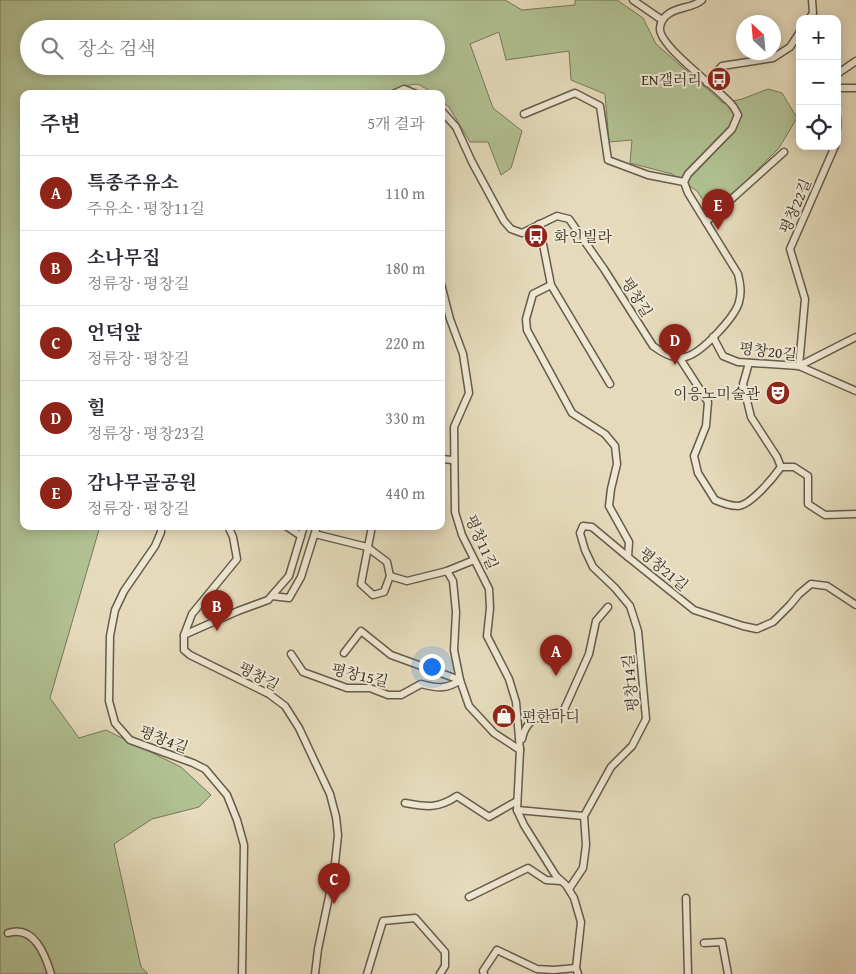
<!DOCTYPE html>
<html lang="ko">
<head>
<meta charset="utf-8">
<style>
  body { margin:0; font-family:"Gentium Book Plus","Noto Serif KR",serif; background:#f2f2f3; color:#2b2b33 }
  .controls { position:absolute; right:15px; top:15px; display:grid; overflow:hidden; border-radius:10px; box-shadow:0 2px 12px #0003 }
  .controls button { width:45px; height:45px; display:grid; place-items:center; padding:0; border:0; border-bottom:1px solid #e1e1e2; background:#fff; color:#2b2b33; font:25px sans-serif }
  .compass { position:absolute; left:736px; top:15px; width:45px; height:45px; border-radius:50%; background:#fff; box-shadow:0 2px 12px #0003; rotate:334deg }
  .you { position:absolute; left:431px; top:666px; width:18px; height:18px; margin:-12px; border:4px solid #fff; border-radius:50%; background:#1a73e8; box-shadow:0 0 0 8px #1a73e833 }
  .badge { display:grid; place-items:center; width:32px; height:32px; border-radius:50%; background:#8f2418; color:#fff; font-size:16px; font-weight:700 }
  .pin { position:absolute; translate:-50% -41px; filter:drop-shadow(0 1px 2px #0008) }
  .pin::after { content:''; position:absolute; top:26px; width:18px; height:15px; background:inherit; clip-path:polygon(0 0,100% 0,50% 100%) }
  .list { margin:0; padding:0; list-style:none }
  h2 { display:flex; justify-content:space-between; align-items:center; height:65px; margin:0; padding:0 20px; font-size:21px }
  h2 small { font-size:16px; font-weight:400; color:#7c7c81 }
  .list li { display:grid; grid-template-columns:32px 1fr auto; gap:15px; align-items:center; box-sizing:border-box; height:75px; padding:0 20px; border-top:1px solid #e1e1e2 }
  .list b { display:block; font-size:19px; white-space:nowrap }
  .list p { margin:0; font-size:16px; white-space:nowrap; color:#7c7c81 }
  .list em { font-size:16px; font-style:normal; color:#7c7c81 }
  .icon { flex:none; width:28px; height:28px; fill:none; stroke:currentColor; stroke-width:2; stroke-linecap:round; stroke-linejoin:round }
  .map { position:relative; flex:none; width:856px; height:974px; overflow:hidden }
  .search { position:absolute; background:#fff; box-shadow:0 2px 12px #0003; left:20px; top:20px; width:425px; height:55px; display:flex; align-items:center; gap:12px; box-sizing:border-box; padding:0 18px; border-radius:28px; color:#7c7c81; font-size:19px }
  .panel { position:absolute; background:#fff; box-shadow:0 2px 12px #0003; left:20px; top:90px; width:425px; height:440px; border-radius:10px }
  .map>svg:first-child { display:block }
</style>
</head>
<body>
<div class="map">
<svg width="856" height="974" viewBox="0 0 856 974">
  <rect width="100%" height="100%" fill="#e5dbbc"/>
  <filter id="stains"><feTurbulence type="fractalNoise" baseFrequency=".004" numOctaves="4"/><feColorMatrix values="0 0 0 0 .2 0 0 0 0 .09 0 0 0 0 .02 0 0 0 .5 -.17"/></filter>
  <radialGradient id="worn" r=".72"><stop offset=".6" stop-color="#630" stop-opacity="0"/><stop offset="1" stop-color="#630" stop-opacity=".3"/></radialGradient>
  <!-- green -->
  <path fill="#b1c193" stroke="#76785c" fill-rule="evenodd" d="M 0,0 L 505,0 L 522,10 L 575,5 L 575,0 L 617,0 L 643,18 L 656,44 L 723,103 L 742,99 L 768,89 L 782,93 L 797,118 L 779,148 L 713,215 L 697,191 L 672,174 L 630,163 L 632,140 L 609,142 L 605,94 L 571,80 L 569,51 L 506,60 L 499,32 L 470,44 L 493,108 L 522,131 L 511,168 L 501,175 L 488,142 L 470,142 L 449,107 L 441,101 L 441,94 C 432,94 431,91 423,87 C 414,80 403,88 394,94 L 24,94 L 24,526 L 100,526 L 50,698 L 79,738 L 106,730 L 181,767 L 211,795 L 199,807 L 152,819 L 114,844 L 141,967 L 148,974 L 0,974 ZM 29,29 L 436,29 L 436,66 L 29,66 Z"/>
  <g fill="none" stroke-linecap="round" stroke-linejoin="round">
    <!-- minor casing -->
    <g stroke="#665b4b" stroke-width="9">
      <g id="minor">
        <polyline points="633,0 662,20"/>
        <polyline points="809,19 813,13 812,0"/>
        <polyline points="837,74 856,61"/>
        <polyline points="707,83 722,66 773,58 790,47 800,32"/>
        <polyline points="837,88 856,88"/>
        <polyline points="393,94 404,89 416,94"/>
        <path d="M 441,110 L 456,127 L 472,162 L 504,221 L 511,229 L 522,233 L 557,216 L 569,219 L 604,269 L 653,346 C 661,352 674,360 685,357 C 701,354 735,317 739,302 C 742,292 740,283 738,274 L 688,193 L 684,182 L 688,174 L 732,129 L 738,115 C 736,112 735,108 732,105 C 720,90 658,46 660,28 C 660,23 664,17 667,15 C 677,6 692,9 702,0"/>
        <polyline points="524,114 575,93 600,106 608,160 648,175 684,182"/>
        <polyline points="837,118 837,129"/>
        <polyline points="706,222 784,152"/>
        <polyline points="539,224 551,285 610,384"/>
        <polyline points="441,284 450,319 463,354 469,393 454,427 455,512 462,535 489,589 490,608 487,636 509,679 516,702 520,750 517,810 524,825 556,876 566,885 574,898 581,922 576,968 578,974"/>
        <polyline points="551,285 533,294 526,319 527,330 572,413 605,434 615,446 617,464 611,489 609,506 629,542 628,557 694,610 743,626 757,629 773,622 790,605 799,594 811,584 827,586 856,605"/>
        <polyline points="713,337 723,356 738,362 799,366 856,391"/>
        <path d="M 679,357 L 708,402 L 706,426 L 694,456 L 698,473 L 715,500 C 722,503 730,506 738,506 C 751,505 773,478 781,467 L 777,457 L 751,417 L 743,384 L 749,363"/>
        <polyline points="799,366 805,299 790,249 835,146"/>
        <polyline points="799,366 856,337"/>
        <polyline points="441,459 453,460"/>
        <polyline points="781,467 794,467 808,476 808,504 825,515 856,514"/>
        <polyline points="161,526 161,532 155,546 124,591 115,610 110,636 109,701 115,723 130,740 193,763 205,769 227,795 237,820 244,845 242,974"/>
        <polyline points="286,526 301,536"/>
        <polyline points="304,526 289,576 268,600 238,611 184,635 184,650 190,655 269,694 285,706 299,728 330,794 336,817 338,835 334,873 318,949 315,974"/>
        <polyline points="315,534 367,547 387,562 390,576 384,592 373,595 361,584 372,526"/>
        <polyline points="390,576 407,581 447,571 474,560"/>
        <polyline points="272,596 289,598 301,577 317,526"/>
        <polyline points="184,635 192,614 237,559 233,537 228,526"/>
        <polyline points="344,653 361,631 391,655 460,680 469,706 494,733 520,750 520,749"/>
        <path d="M 291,654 L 303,672 L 347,688 L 370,688 L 388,695 L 401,695 L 421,684 C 436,688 447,690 460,680 L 454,650 L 456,612 L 453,581 L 447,571"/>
        <path d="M 522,739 C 526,716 544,715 563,712 L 589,654 L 596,621 L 608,607"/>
        <path d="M 405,803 C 426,807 438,809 457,796 L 489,817 L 517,801"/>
        <polyline points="517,810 584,816"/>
        <polyline points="569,889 583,868 586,845 584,816 611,767 632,746 646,719 638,631 630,606 615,588 593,567 585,550 580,533 583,526 592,527 628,557"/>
        <polyline points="469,897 528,868 546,880 561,881"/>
        <polyline points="686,898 688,974"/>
        <path d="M 8,933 C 34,925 45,954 51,974"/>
        <polyline points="704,943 722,942 728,974"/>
        <polyline points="367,974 383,921 415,918 445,952 445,966 440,974"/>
        <polyline points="484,974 483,971 497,950 537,969 554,970 576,968"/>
      </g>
    </g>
    <!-- minor -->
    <use href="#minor" stroke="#eee8d3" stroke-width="6"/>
  </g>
  <!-- icons -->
  <defs>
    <g id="bus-disc" transform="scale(1.25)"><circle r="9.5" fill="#8f2418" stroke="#eee8d3"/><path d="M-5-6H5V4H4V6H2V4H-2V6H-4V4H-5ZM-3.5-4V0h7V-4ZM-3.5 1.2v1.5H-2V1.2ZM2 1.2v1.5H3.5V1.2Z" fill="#fff"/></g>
    <g id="theatre-disc" transform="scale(1.25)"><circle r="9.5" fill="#8f2418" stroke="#eee8d3"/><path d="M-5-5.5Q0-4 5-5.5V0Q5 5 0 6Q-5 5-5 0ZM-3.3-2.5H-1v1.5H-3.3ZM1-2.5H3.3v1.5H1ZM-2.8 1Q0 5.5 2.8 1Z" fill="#fff"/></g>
    <g id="shop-disc" transform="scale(1.25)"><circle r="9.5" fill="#8f2418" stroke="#eee8d3"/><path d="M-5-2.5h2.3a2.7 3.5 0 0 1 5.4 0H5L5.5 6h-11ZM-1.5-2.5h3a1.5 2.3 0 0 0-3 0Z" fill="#fff"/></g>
  </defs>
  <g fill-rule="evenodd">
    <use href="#bus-disc" x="719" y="79"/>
    <use href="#bus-disc" x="536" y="236"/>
    <use href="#theatre-disc" x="778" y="393"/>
    <use href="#shop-disc" x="504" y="716"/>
  </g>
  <g text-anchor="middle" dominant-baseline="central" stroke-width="4" stroke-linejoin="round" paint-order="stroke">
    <!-- poi labels -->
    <g font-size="15" fill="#3b3025" stroke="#eee8d3" text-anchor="end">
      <text x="702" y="79">EN갤러리</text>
      <text x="554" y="236" text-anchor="start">화인빌라</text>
      <text x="760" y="393">이응노미술관</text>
      <text x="522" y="716" text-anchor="start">편한마디</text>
    </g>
    <!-- street labels -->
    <g font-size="15" fill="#3b3025" stroke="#eee8d3">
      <text transform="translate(795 206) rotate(-67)">평창22길</text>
      <text transform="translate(637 297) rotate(58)">평창길</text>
      <text transform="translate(768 351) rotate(7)">평창20길</text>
      <text transform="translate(482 542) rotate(66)">평창11길</text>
      <text transform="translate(664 569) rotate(40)">평창21길</text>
      <text transform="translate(360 675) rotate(13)">평창15길</text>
      <text transform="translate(259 676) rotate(28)">평창길</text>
      <text transform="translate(630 683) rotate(-95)">평창14길</text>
      <text transform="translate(164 739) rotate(21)">평창4길</text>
    </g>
  </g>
  <rect width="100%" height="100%" filter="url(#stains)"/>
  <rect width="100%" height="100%" fill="url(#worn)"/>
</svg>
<div class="controls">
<button>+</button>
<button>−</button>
<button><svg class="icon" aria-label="locate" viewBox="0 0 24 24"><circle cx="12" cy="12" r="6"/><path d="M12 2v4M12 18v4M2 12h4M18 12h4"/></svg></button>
</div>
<svg class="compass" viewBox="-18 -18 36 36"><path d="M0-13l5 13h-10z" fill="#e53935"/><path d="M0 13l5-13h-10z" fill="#7c7c81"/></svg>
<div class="you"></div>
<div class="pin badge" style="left:556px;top:676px">A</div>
<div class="pin badge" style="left:217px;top:631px">B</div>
<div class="pin badge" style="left:334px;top:904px">C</div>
<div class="pin badge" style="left:675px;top:365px">D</div>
<div class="pin badge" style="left:718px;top:230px">E</div>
<div class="search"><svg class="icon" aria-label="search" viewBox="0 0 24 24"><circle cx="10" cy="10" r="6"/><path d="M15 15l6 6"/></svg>장소 검색</div>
<section class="panel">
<h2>주변<small>5개 결과</small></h2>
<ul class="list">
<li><span class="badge">A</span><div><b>특종주유소</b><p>주유소 · 평창11길</p></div><em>110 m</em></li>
<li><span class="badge">B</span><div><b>소나무집</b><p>정류장 · 평창길</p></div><em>180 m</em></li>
<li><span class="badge">C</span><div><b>언덕앞</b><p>정류장 · 평창길</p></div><em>220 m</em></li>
<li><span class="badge">D</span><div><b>힐</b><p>정류장 · 평창23길</p></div><em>330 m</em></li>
<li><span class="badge">E</span><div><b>감나무골공원</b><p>정류장 · 평창길</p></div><em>440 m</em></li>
</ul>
</section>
</div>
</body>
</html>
